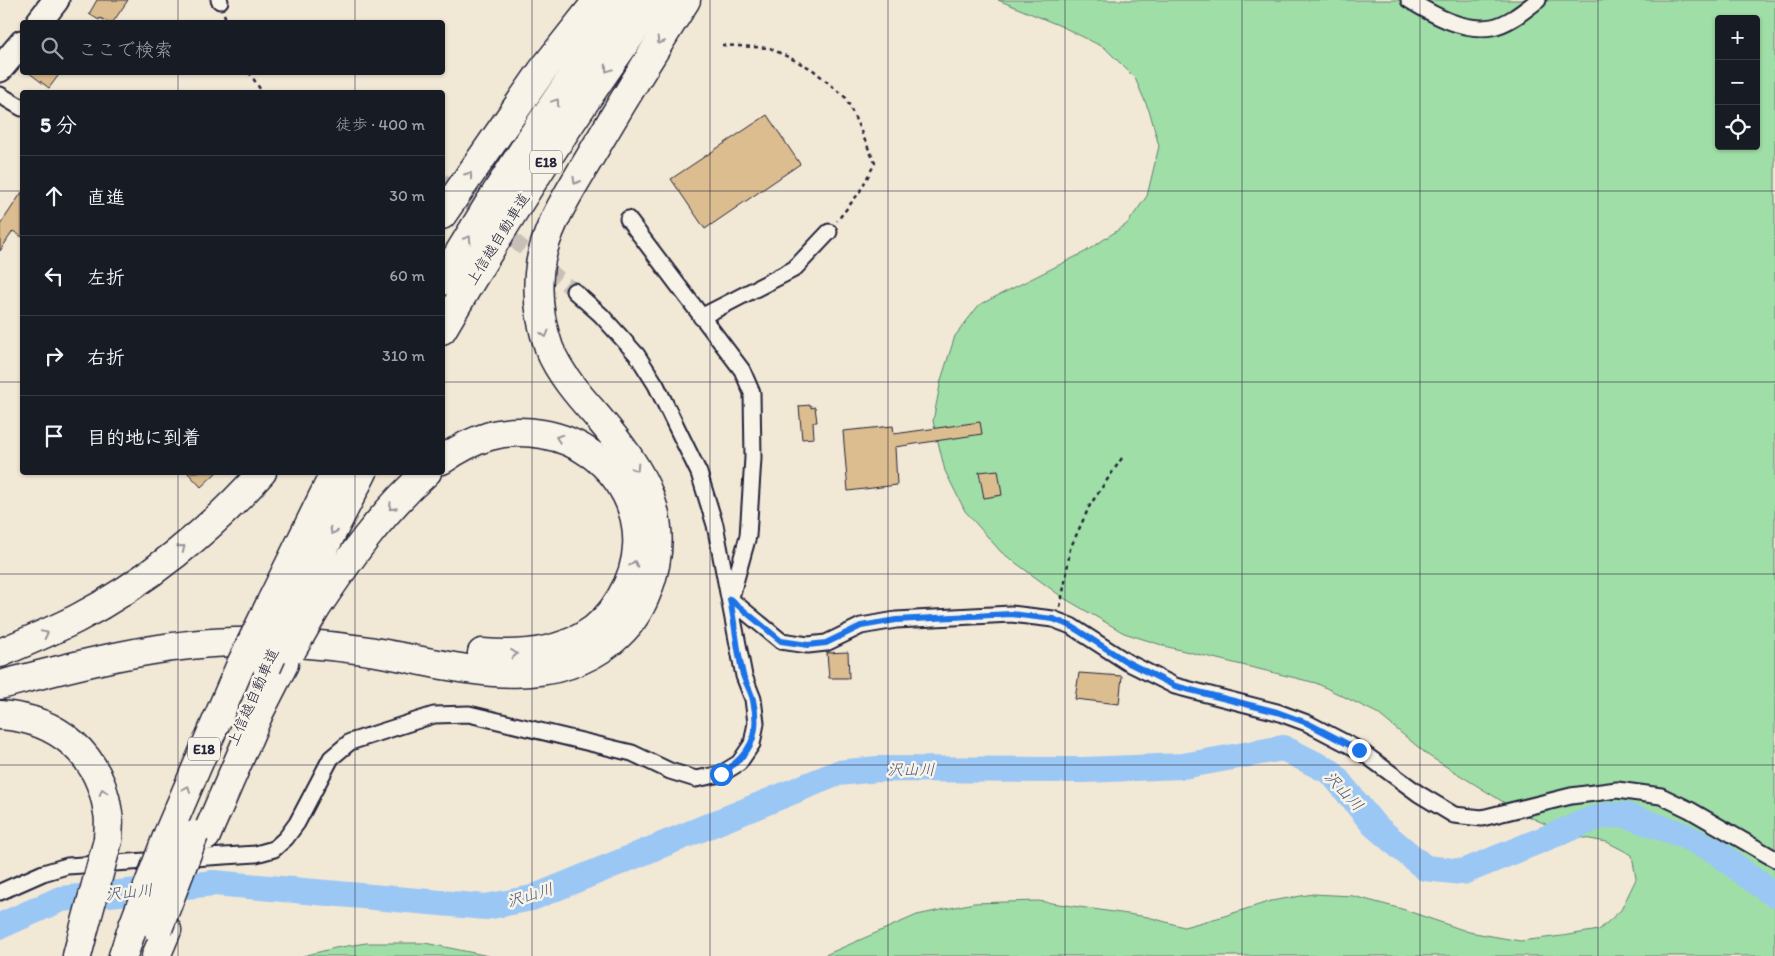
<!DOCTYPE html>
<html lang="ja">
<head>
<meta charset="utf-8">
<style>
  body { margin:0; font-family:Itim,"Klee One",sans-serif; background:#20242c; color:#f1f3f6 }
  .controls { position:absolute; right:15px; top:15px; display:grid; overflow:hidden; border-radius:5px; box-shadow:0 1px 4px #0004 }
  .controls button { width:45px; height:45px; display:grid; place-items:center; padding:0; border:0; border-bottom:1px solid #363941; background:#171b24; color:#f1f3f6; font:25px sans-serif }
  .stop { position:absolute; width:15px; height:15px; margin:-11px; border:4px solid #1a73e8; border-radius:50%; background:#fff }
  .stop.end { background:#1a73e8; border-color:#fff; box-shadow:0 1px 5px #0008 }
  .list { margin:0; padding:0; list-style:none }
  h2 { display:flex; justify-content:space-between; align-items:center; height:65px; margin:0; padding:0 20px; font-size:21px }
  h2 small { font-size:16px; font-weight:400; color:#9ea1a6 }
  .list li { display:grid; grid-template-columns:32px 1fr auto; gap:15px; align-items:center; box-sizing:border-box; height:80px; padding:0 20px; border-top:1px solid #363941 }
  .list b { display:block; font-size:19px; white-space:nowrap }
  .list em { font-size:16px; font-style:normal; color:#9ea1a6 }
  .icon { flex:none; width:28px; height:28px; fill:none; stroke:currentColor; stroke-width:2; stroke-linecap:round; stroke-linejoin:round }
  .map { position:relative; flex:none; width:1775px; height:956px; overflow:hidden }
  .search { position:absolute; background:#171b24; box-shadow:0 1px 4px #0004; left:20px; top:20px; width:425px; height:55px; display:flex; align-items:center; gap:12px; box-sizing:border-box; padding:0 18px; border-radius:5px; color:#9ea1a6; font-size:19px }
  .panel { position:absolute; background:#171b24; box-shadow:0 1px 4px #0004; left:20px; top:90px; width:425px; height:385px; border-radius:5px }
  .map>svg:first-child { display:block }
</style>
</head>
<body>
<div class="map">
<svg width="1775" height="956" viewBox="0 0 1775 956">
  <rect width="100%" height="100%" fill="#f2e8d6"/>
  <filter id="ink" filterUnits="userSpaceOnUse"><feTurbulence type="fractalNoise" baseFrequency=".02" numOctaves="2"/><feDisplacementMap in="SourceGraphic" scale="10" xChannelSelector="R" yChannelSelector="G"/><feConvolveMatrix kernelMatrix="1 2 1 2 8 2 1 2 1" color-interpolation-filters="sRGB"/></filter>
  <g filter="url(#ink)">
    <!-- green -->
    <g fill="#9fdea6" stroke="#608070" fill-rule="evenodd">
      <path d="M 998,0 L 1775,0 L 1775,956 L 823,956 L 917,915 L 974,903 L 1038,901 L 1148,917 L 1184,927 L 1221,917 L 1271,901 L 1313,894 L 1353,896 L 1402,909 L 1469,932 L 1520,941 L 1562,936 L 1599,930 L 1621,910 L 1636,879 L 1632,855 L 1607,842 L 1572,836 L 1521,813 L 1429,756 L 1377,713 L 1316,683 L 1168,647 L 1124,633 L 1062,597 L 1001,552 L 965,511 L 945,471 L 933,421 L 941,380 L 955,336 L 979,305 L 1085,252 L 1127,224 L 1147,196 L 1159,146 L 1150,113 L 1135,78 L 1105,48 L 1063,27 ZM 1719,19 L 1756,19 L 1756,146 L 1719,146 Z"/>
      <polygon points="366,943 425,943 489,956 303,956 335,948"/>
    </g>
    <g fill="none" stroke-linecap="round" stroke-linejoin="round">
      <!-- river -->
      <polyline stroke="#9bc7f5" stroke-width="26" points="0,926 61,899 214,883 486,907 532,898 838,773 878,769 1083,770 1183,766 1283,748 1331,772 1374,825 1425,868 1463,872 1593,819 1608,815 1625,815 1680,834 1716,851 1749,877 1775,895"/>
    </g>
    <!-- building -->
    <g fill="#dcbd8f" stroke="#22223b">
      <polygon points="97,0 128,0 113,22 108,22 100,18 99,20 89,14"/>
      <polygon points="28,72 61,72 49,88"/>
      <polygon points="767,115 800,164 705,229 671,179"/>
      <polygon points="22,192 22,237 13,231 0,251 0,225"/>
      <polygon points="811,405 811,408 815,407 817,422 813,422 814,438 802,439 799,406"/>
      <polygon points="980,422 982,434 895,447 897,485 848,491 843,431 893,426 894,434"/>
      <polygon points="998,470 1002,495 984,498 979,472"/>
      <polygon points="187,472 217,472 201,487"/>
      <polygon points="848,652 849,678 829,678 827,653"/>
      <polygon points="1079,673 1122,676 1119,704 1075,699"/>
    </g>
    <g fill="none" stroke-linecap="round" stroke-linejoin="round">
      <!-- street-tunnel -->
      <polyline stroke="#c8c0b7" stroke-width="15" stroke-dasharray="15 8" stroke-linecap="butt" points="442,180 574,291"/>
      <!-- street casing -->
      <g stroke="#22223b" stroke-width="19">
        <g id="street">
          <polyline points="219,0 220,1"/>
          <path d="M 1409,0 C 1433,15 1463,32 1492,27 C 1509,24 1525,10 1538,0"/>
          <polyline points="0,95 22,108"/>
          <polyline points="628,219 742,370 752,393 753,458 748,536 731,597"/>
          <polyline points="701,317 794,269 829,232"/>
          <polyline points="730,599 781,641 808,645 826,643 861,626 896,620 1011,614 1053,619 1071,626 1127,662 1175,686 1277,712 1307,723 1359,750 1419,794 1454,815 1482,818 1571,796 1617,790 1661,796 1690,810 1775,859"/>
          <polyline points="0,892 43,873 67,866 256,854 274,849 286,838 297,823 331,758 350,742 434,715 469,714 632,753 670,771 696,779 721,774 739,763 752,744 756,723 753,699 744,676 715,525 699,473 656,385 637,355 601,315 574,291"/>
        </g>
      </g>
      <!-- primary casing -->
      <g stroke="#22223b" stroke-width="29">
        <g id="primary">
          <polyline points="39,22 56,0"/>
          <polyline points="0,69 22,43"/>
        </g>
      </g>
      <!-- highway casing -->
      <g stroke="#22223b" stroke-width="31">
        <g id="highway">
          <polyline points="442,215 542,71 598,0"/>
          <path d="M 442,281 C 499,185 561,90 626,0"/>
          <path d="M 442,330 C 508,217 579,106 656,0"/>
          <path d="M 442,460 C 474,438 503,427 542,434 C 619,447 663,528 621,597 C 612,613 598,628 582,637 C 551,654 516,656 482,653"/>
          <polyline points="271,602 335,472"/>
          <polyline points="294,607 363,472"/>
          <path d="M 315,610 C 348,560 382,512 427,472"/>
          <path d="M 0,653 C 26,642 52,631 76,619 C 144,584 211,530 262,472"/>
          <path d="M 0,685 C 77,665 154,644 234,642 C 277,641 320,644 363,650 C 444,662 540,699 612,641 C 628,628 640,611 647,592 C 676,519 642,469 596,415 C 578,395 559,373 549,348 C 541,325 537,298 539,274 C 542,232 569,193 590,157 C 621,104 653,52 686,0"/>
          <path d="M 0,715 C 58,719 100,754 108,813 C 110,822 108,831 108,840"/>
          <polyline points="168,834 241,664"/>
          <polyline points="206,836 260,711 284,664"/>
          <polyline points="77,956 83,933"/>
          <polyline points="123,956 133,926"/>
          <polyline points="156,956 167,930"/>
        </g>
      </g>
      <!-- path -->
      <g stroke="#22223b" stroke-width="2.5" stroke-dasharray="4 4" stroke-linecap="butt">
        <polyline points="224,14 227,22"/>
        <polyline points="722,45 770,48 812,69 846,98 875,163 859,193 837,221"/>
        <polyline points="249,72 262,92"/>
        <polyline points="1060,607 1066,577 1070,549 1090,505 1122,458"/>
      </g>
      <!-- street -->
      <use href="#street" stroke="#f7f3e8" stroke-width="15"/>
      <!-- primary -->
      <use href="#primary" stroke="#f7f3e8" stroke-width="25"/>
      <!-- highway -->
      <use href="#highway" stroke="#f7f3e8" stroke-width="28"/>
      <!-- highway-bridge casing -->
      <g stroke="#22223b" stroke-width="31" stroke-linecap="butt">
        <g id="highway-bridge">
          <polyline points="292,650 315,610"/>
          <polyline points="241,664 271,602"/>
          <polyline points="267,667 294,607"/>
          <polyline points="133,926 168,834"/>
          <polyline points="158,929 194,835"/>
          <polyline points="83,933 108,840"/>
        </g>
      </g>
      <!-- highway-bridge -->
      <use href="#highway-bridge" stroke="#f7f3e8" stroke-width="28"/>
    </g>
    <!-- one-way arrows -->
    <defs><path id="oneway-chevron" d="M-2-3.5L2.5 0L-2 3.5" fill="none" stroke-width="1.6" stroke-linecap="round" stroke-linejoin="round" transform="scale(1.25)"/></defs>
    <g stroke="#97959a">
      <use href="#oneway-chevron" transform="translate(660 41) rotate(123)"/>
      <use href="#oneway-chevron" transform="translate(608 69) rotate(124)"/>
      <use href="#oneway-chevron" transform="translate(556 102) rotate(-56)"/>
      <use href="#oneway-chevron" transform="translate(469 175) rotate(-55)"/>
      <use href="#oneway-chevron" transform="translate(576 181) rotate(120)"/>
      <use href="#oneway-chevron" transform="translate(468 239) rotate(-58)"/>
      <use href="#oneway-chevron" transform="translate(545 334) rotate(75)"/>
      <use href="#oneway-chevron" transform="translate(559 438) rotate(-161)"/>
      <use href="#oneway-chevron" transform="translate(636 468) rotate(57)"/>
      <use href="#oneway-chevron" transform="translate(392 507) rotate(133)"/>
      <use href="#oneway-chevron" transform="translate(333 531) rotate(117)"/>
      <use href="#oneway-chevron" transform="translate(182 548) rotate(-39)"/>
      <use href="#oneway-chevron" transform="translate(634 564) rotate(-78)"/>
      <use href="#oneway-chevron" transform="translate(45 634) rotate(-26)"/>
      <use href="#oneway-chevron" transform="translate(514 654) rotate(-5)"/>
      <use href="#oneway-chevron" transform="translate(187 789) rotate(-67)"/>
      <use href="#oneway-chevron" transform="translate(103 792) rotate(-106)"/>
    </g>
  </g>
  <g fill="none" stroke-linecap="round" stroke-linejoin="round" filter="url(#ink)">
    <!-- route -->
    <path stroke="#1a73e8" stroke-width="6" d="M 721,774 C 750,755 761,736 753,700 C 751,691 746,684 743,675 C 737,650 735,624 730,599 L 781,641 L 808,645 L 826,643 L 861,626 L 896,620 L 1011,614 L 1053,619 L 1071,626 L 1127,662 L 1175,686 L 1277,712 L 1307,723 L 1359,750"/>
  </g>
  <!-- grid -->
  <path fill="none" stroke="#22223b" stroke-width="1" stroke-opacity="0.55" d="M 178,0 L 178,22M 355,0 L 355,22M 532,0 L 532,956M 710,0 L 710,956M 888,0 L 888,956M 1065,0 L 1065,956M 1242,0 L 1242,956M 1420,0 L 1420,956M 1598,0 L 1598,956M 178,72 L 178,92M 355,72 L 355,92M 0,191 L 22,191M 442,191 L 1775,191M 0,382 L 22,382M 442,382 L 1775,382M 178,472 L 178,956M 355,472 L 355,956M 0,574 L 1775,574M 0,765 L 1775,765"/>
  <g text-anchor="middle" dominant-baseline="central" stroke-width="5" stroke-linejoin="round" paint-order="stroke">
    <!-- shield labels -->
    <g fill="#f7f3e8" stroke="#62616f" stroke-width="1">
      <rect x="530" y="150.5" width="32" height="23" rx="4"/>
      <rect x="188" y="737.5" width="32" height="23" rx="4"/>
    </g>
    <g font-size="14" font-weight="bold" fill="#22223b">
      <text x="546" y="162">E18</text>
      <text x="204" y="749">E18</text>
    </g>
    <!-- street labels -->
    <g font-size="15" fill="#22223b" stroke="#f7f3e8">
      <text transform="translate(498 239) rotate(-58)">上信越自動車道</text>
      <text transform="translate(253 697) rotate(-66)">上信越自動車道</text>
    </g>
    <!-- water labels -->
    <g font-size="16" font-style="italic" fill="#465473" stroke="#f7f3e8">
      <text x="911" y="769">沢山川</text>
      <text transform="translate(1344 791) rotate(47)">沢山川</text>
      <text transform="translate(129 892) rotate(-6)">沢山川</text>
      <text transform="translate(530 895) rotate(-17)">沢山川</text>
    </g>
  </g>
</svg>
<div class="controls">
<button>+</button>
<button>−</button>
<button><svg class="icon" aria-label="locate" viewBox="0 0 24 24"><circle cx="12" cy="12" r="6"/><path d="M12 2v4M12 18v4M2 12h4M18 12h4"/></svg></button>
</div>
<div class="stop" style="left:721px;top:774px"></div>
<div class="stop end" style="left:1359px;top:750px"></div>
<div class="search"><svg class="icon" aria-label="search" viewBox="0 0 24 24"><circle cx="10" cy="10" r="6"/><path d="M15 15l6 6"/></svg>ここで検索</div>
<section class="panel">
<h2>5 分<small>徒歩 · 400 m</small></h2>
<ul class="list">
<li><svg class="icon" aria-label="ahead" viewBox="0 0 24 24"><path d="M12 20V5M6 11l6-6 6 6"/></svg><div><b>直進</b></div><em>30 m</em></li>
<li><svg class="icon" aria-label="left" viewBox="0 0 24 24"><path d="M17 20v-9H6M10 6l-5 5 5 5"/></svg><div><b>左折</b></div><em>60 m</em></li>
<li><svg class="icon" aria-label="right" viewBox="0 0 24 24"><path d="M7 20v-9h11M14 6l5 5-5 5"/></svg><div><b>右折</b></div><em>310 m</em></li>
<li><svg class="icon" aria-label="arrive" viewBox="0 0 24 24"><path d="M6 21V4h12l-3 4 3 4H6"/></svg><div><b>目的地に到着</b></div></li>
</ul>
</section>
</div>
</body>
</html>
